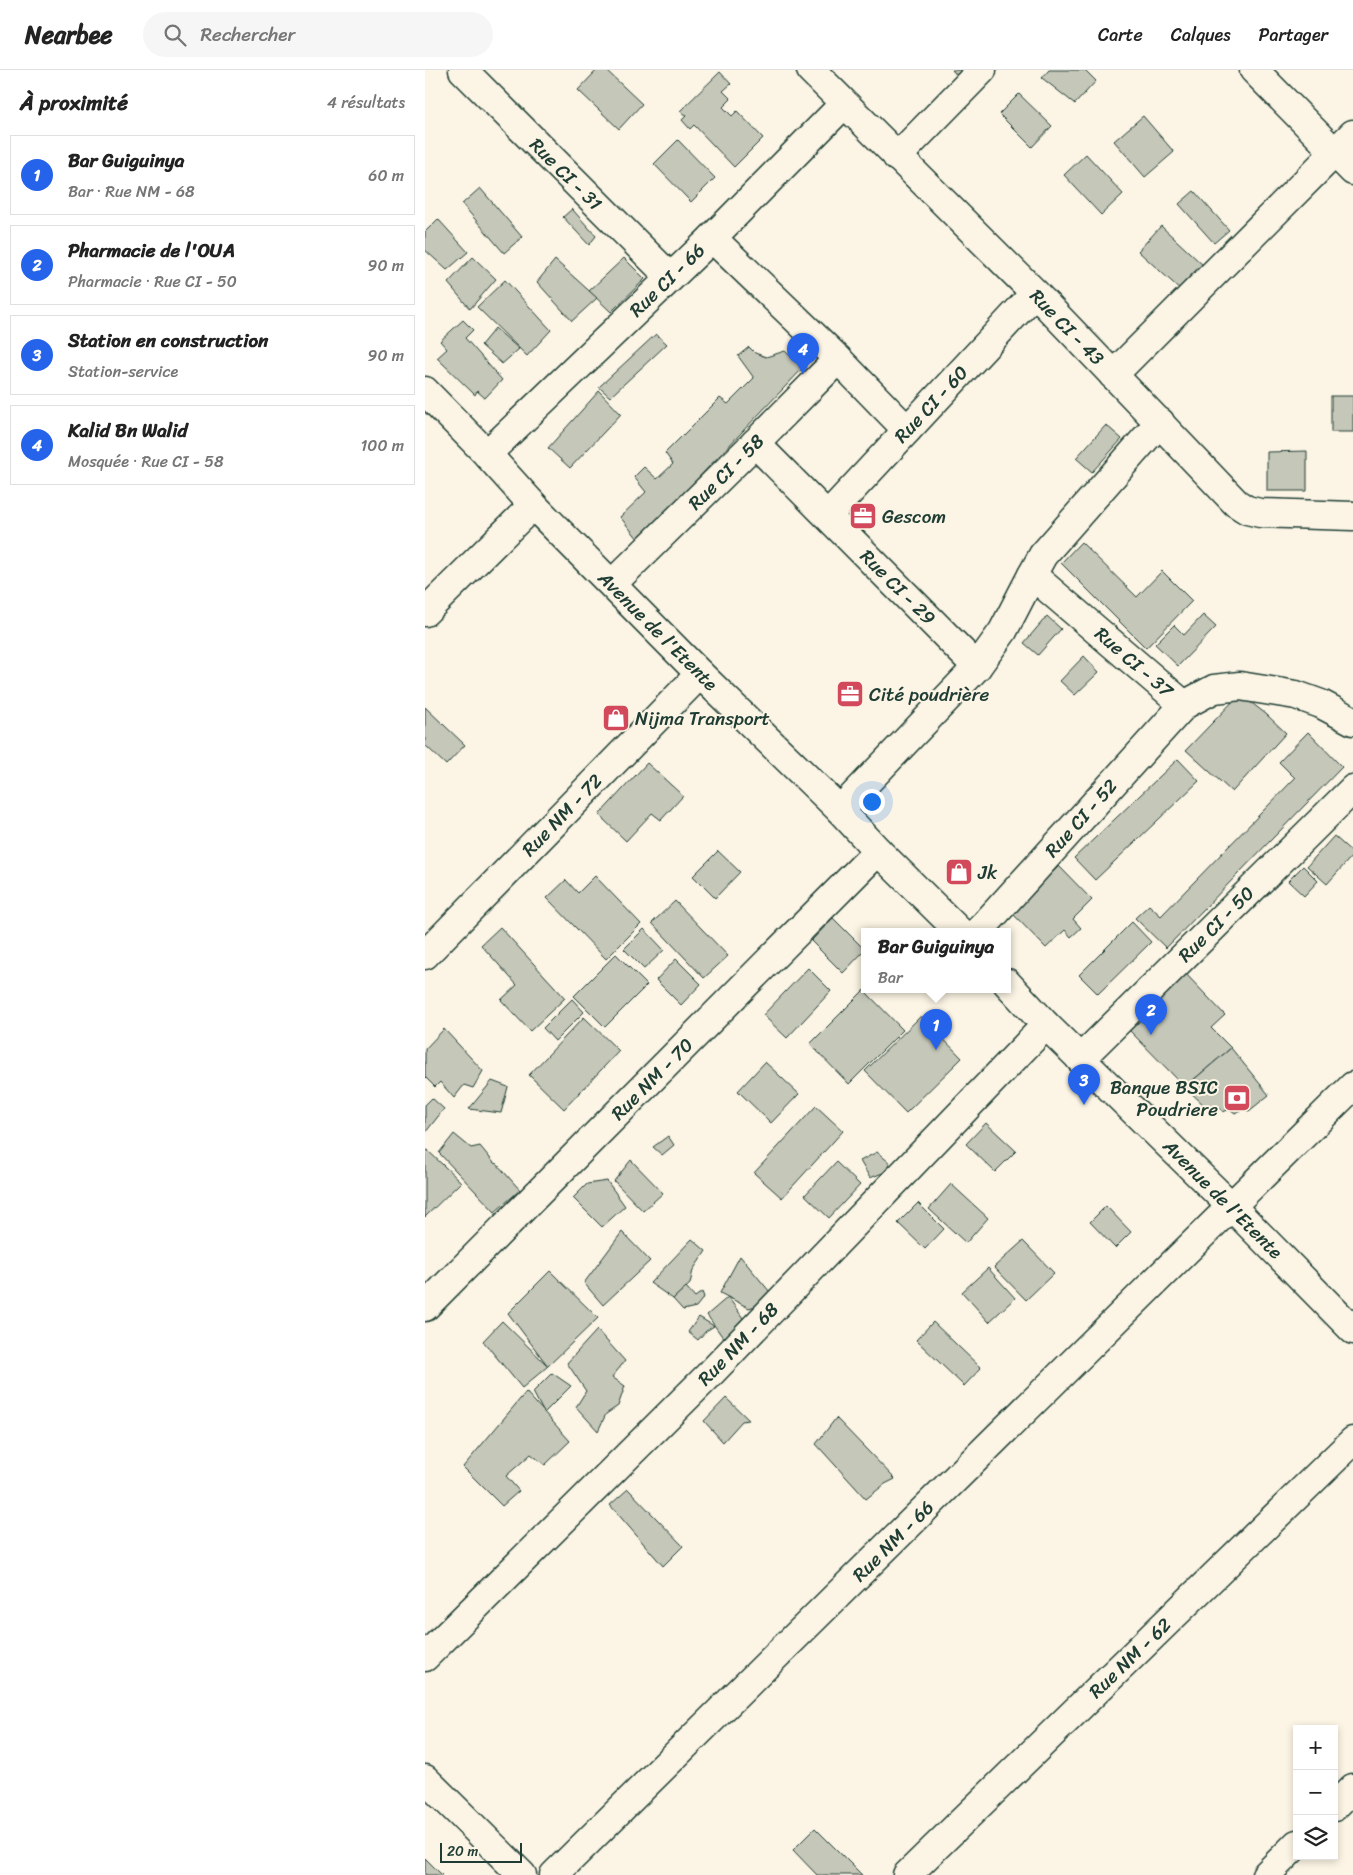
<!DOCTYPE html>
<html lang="fr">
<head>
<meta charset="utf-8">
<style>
  body { margin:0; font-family:Sriracha,sans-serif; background:#f6f6f6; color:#222 }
  .controls { position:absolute; right:15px; bottom:15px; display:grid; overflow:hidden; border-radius:0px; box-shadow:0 2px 8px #0003 }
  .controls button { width:45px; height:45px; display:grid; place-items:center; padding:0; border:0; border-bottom:1px solid #e0e0e0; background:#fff; color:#222; font:25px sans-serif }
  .scale { position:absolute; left:15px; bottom:12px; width:82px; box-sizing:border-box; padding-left:5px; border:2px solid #1f3d34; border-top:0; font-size:14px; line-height:18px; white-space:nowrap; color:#1f3d34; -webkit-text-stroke:4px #fcf5e5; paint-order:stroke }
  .you { position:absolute; left:446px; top:731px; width:18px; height:18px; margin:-12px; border:4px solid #fff; border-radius:50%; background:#1a73e8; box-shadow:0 0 0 8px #1a73e833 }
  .badge { display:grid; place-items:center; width:32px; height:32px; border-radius:50%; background:#2563eb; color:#fff; font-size:16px; font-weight:700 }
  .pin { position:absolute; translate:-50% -41px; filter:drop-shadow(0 1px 2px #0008) }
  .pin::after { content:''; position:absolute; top:26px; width:18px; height:15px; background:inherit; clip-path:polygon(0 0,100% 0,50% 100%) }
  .popup { position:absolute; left:436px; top:858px; width:150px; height:65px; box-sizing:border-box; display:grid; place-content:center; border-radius:0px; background:#fff; filter:drop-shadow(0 1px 4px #0005); font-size:16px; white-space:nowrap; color:#767676 }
  .popup b { font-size:19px; color:#222 }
  .popup::after { content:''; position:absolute; left:50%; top:100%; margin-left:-10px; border:10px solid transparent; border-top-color:#fff }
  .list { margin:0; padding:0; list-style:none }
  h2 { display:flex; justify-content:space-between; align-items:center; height:65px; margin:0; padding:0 20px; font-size:21px }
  h2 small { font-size:16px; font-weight:400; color:#767676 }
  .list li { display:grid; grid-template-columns:32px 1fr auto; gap:15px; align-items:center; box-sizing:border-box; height:80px; margin:0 10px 10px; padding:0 10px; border:1px solid #e0e0e0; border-radius:0px }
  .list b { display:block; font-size:19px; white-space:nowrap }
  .list p { margin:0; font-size:16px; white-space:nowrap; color:#767676 }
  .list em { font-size:16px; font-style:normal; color:#767676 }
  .icon { flex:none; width:28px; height:28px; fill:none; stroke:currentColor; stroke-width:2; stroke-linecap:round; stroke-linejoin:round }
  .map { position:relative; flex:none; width:928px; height:1805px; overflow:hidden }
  header { display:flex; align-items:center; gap:30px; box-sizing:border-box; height:70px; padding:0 25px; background:#fff; border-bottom:1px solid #e0e0e0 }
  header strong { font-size:24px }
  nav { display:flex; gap:28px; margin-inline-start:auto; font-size:18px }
  .search { width:350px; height:45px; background:#f6f6f6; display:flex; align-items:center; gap:12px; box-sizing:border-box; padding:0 18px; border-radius:28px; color:#767676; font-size:19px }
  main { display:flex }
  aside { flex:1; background:#fff }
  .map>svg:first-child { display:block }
</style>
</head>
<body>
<header>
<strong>Nearbee</strong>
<div class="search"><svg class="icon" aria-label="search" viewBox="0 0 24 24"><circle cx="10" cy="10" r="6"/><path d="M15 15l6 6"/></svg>Rechercher</div>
<nav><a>Carte</a><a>Calques</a><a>Partager</a></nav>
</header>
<main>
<aside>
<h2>À proximité<small>4 résultats</small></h2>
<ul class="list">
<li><span class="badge">1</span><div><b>Bar Guiguinya</b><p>Bar · Rue NM - 68</p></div><em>60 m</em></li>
<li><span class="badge">2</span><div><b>Pharmacie de l'OUA</b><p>Pharmacie · Rue CI - 50</p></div><em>90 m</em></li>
<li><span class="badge">3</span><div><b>Station en construction</b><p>Station-service</p></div><em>90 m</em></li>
<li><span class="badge">4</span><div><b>Kalid Bn Walid</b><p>Mosquée · Rue CI - 58</p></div><em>100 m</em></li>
</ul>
</aside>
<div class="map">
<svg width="928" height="1805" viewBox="0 0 928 1805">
  <rect width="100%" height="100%" fill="#fcf5e5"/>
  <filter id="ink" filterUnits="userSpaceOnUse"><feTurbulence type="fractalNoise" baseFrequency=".02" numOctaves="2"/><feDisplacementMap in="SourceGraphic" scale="10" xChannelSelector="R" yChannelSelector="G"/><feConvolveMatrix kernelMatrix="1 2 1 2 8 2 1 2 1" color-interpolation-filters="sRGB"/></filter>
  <g filter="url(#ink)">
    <!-- building -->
    <g fill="#c5c7b9" stroke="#1f3d34">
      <polygon points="172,0 181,0 217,34 194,59 153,20"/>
      <polygon points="527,0 545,0 535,9"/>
      <polygon points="624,0 660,0 671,11 650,34 617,8"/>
      <polygon points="295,2 306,14 298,21 306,29 298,37 307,46 312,41 338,68 309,97 269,55 265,59 257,50 261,46 255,41"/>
      <polygon points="594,24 627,56 607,77 574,44"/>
      <polygon points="718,46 749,82 720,107 689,71"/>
      <polygon points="253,70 290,108 266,132 229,94"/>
      <polygon points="661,84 698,124 676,145 639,105"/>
      <polygon points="55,118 97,167 79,183 37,134"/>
      <polygon points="769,121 804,160 789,173 754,134"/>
      <polygon points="147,139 171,166 164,175 138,147"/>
      <polygon points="13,149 43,182 22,200 0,180 0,162"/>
      <polygon points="736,156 779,196 757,221 713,181"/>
      <polygon points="48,187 71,209 45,239 23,213"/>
      <polygon points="199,188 220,209 186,242 164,221"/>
      <polygon points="130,190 172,228 147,251 112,212"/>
      <polygon points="80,210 126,260 102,286 52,237"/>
      <polygon points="38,250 48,260 40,268 77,310 60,328 52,321 50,325 12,288 22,279 15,271"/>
      <polygon points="70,258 94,279 77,294 56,275"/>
      <polygon points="231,264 242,274 185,327 174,317"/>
      <polygon points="324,277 330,283 341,287 360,281 378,298 214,470 195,447 221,422 209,407 219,397 232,409 248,394 240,383 295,328 303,334 329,308 313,286"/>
      <polygon points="174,321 196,344 145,398 123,378"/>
      <rect x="906" y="326" width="22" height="36"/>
      <polygon points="681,355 697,369 667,402 651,388"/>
      <polygon points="882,381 882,421 842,421 842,382"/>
      <polygon points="656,472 712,527 737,501 767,531 721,578 636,493"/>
      <polygon points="778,545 791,557 753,596 730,574 749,555 759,565"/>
      <polygon points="622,546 636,559 613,585 599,573"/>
      <polygon points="659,586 674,602 650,625 635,611"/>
      <polygon points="815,624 841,644 861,663 807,722 761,680"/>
      <polygon points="0,637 40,675 21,695 0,675"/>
      <polygon points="883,662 917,697 741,878 710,848 724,835 736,846 870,708 854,692"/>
      <polygon points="753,689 774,711 670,810 649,788"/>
      <polygon points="222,693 258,726 236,750 227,743 201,771 174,745"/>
      <polygon points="909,766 928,783 928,785 902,814 882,796"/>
      <polygon points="293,781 315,802 290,828 268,806"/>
      <polygon points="634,796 667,830 648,849 656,858 646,867 640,860 621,878 587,843"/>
      <polygon points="878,796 893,811 879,826 863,811"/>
      <polygon points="170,806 216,854 181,889 122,828 141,810 153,823"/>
      <polygon points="250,831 303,886 279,908 227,853"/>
      <polygon points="408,848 440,880 418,903 386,871"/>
      <polygon points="707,852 726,872 673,924 654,905"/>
      <polygon points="75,857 140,928 105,961 76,930 92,915 56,875"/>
      <polygon points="219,859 239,880 219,899 199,879"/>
      <polygon points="191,884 222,915 180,957 149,926"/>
      <polygon points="251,889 276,914 256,935 231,910"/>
      <polygon points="383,898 406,921 362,968 338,945"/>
      <polygon points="760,903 800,945 786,958 806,978 760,1017 704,960"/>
      <polygon points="439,920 478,960 424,1014 385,974"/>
      <polygon points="147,929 159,942 130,971 118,958"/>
      <polygon points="496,946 537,988 481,1043 440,1001"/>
      <polygon points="159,947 194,981 139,1039 104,1005"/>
      <polygon points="19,959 58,1001 48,1018 39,1015 29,1028 15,1012 10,1017 0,1007 0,979"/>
      <polygon points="806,978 844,1025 824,1041 818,1039 810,1043 805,1039 798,1042 795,1038 783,1039 760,1017"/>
      <polygon points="340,992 374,1024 346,1053 313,1021"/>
      <polygon points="67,1011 83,1017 76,1043 44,1039"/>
      <polygon points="7,1028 19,1039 0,1063 0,1035"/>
      <polygon points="391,1036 418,1061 357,1128 329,1103"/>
      <polygon points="561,1053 591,1081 570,1102 541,1074"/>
      <polygon points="29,1064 46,1078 55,1076 69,1093 72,1094 95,1120 70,1142 14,1083"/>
      <polygon points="243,1066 249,1075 237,1085 228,1077"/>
      <polygon points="0,1078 36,1112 0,1147"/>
      <polygon points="452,1082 465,1093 460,1102 445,1108 435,1091"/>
      <polygon points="206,1090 238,1123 218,1141 189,1111"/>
      <polygon points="411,1092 435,1115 404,1148 380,1125"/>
      <polygon points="182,1111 200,1136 177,1157 148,1128 162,1114"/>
      <polygon points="526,1114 563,1148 541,1173 504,1139"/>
      <polygon points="493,1133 519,1159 500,1179 473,1153"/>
      <polygon points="681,1136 706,1162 690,1178 665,1152"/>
      <polygon points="197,1162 225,1191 178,1235 159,1213"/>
      <polygon points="267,1169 281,1181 268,1200 265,1214 248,1229 225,1213"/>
      <polygon points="598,1171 629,1203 601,1230 569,1197"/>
      <polygon points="315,1186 345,1222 333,1235 324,1238 295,1223"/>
      <polygon points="563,1198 590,1228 564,1252 537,1222"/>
      <polygon points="125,1201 173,1248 123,1296 83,1243"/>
      <polygon points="261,1217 270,1227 277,1222 279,1227 271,1237 258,1240 248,1229"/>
      <polygon points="303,1227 318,1248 299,1269 282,1245"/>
      <polygon points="274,1247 289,1256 281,1261 273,1270 263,1262"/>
      <polygon points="77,1251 123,1296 97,1318 58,1271"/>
      <polygon points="508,1252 556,1298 539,1316 491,1270"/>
      <polygon points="172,1260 200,1291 187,1307 200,1316 193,1336 181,1344 173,1361 151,1337 161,1321 142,1293"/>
      <polygon points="127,1303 146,1316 119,1343 108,1322"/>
      <polygon points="101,1322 145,1371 120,1395 106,1384 81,1406 94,1421 77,1436 38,1397"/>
      <polygon points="301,1328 324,1350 317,1351 298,1372 279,1351"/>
      <polygon points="411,1348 470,1409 460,1414 441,1429 391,1374"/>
      <polygon points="203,1419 258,1476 238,1496 185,1435"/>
      <polygon points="390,1758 437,1805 392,1805 368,1780"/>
      <polygon points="0,1788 17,1805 0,1805"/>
    </g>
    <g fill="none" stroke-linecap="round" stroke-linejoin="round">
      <!-- minor casing -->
      <g stroke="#1f3d34" stroke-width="31">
        <g id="minor">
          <polyline points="38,0 245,207"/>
          <polyline points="386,0 610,223 811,433 822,440 835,443 928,446"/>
          <polyline points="829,0 928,101"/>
          <polyline points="472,87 557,0"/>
          <polyline points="287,168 413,289 482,360"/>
          <polyline points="688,305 928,64"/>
          <polyline points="735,352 618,485 607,505 759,635 789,619 815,616 871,625 896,634 928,651"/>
          <polyline points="330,373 552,597"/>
          <polyline points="62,384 287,168 419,34"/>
          <polyline points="403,445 610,223"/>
          <polyline points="187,514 330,373 413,289"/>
          <polyline points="0,542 108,435"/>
          <polyline points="415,740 552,597 578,561 607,505"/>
          <polyline points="554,861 759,635"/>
          <polyline points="0,885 275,604"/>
          <polyline points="655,989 928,719"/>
          <polyline points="0,1237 453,781"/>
          <polyline points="0,1587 285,1304 621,955"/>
          <polyline points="0,1709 97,1805"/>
          <polyline points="909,1737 928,1718"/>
          <polyline points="129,1805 928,1016"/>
          <polyline points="482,1805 928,1371"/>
          <polyline points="841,1805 872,1774"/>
        </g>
      </g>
      <!-- primary casing -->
      <g stroke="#1f3d34" stroke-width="31">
        <g id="primary">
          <polyline points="0,321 62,384 108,435 275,604 415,740 453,781 534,861"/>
          <polyline points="582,913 621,955 807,1137 928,1260"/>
        </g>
      </g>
      <!-- minor -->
      <use href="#minor" stroke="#fcf5e5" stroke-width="28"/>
      <!-- primary -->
      <use href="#primary" stroke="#fcf5e5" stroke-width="28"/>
    </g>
  </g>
  <!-- icons -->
  <defs>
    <g id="office-square" transform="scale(1.4375)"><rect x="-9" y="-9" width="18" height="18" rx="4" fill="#d1495b" stroke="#fcf5e5"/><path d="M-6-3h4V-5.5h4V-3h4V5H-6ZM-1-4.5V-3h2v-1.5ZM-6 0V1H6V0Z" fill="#fff"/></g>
    <g id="shop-square" transform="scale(1.4375)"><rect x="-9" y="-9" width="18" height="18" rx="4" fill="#d1495b" stroke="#fcf5e5"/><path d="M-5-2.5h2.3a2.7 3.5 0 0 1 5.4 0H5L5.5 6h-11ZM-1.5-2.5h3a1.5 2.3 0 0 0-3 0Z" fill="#fff"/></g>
    <g id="bank-square" transform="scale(1.4375)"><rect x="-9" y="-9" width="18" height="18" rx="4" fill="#d1495b" stroke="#fcf5e5"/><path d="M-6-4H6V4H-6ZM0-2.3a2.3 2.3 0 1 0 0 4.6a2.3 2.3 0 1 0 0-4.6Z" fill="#fff"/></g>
  </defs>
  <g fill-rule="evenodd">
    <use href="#office-square" x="438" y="446"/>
    <use href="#office-square" x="425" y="624"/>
    <use href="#shop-square" x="191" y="648"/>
    <use href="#shop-square" x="534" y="802"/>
    <use href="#bank-square" x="812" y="1028"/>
  </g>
  <g text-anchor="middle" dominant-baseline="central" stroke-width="4" stroke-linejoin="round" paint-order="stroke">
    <!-- street labels -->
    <g font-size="19" fill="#1f3d34" stroke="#fcf5e5">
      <text transform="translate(141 104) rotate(45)">Rue CI - 31</text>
      <text transform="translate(242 210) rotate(-44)">Rue CI - 66</text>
      <text transform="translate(642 257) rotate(46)">Rue CI - 43</text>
      <text transform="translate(506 334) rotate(-47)">Rue CI - 60</text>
      <text transform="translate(301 402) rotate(-45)">Rue CI - 58</text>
      <text transform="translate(473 517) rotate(45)">Rue CI - 29</text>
      <text transform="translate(233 561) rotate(45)">Avenue de l'Etente</text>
      <text transform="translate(709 592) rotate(41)">Rue CI - 37</text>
      <text transform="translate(137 745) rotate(-46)">Rue NM - 72</text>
      <text transform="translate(656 748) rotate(-48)">Rue CI - 52</text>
      <text transform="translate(791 854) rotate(-45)">Rue CI - 50</text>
      <text transform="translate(227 1009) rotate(-45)">Rue NM - 70</text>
      <text transform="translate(798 1129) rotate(45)">Avenue de l'Etente</text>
      <text transform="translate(313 1274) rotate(-46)">Rue NM - 68</text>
      <text transform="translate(468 1471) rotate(-45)">Rue NM - 66</text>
      <text transform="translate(705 1588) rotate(-44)">Rue NM - 62</text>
    </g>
    <!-- poi labels -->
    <g font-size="19" fill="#1f3d34" stroke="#fcf5e5" text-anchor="start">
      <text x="457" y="446">Gescom</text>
      <text x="444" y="624">Cité poudrière</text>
      <text x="210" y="648">Nijma Transport</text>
      <text x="553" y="802">Jk</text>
      <text x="793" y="1017" text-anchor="end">Banque BSIC<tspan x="793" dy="22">Poudriere</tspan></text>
    </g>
  </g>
</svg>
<div class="controls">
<button>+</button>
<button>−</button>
<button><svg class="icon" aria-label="layers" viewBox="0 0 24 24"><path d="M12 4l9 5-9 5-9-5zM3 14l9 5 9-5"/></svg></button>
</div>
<div class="scale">20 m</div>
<div class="you"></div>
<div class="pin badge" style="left:511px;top:980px">1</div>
<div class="popup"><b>Bar Guiguinya</b>Bar</div>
<div class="pin badge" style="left:726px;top:965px">2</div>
<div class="pin badge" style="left:659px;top:1035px">3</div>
<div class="pin badge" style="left:378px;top:304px">4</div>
</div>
</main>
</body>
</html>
